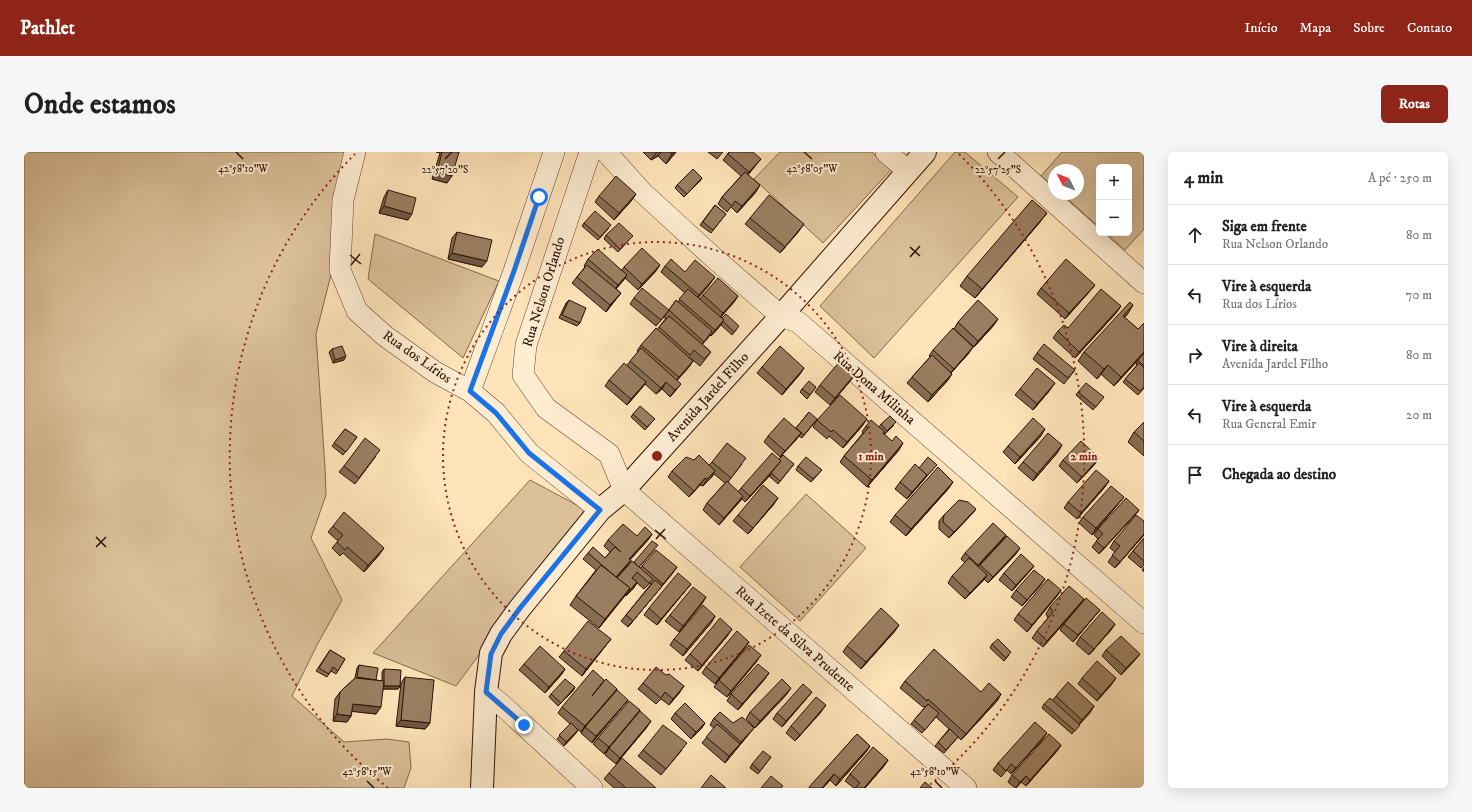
<!DOCTYPE html>
<html lang="pt">
<head>
<meta charset="utf-8">
<style>
  body { margin:0; font-family:"IM FELL DW Pica",serif; background:#f6f6f6; color:#202124 }
  .controls { position:absolute; right:12px; top:12px; display:grid; overflow:hidden; border-radius:6px; box-shadow:0 4px 16px #0002 }
  .controls button { width:36px; height:36px; display:grid; place-items:center; padding:0; border:0; border-bottom:1px solid #e0e0e0; background:#fff; color:#202124; font:20px sans-serif }
  .compass { position:absolute; left:1024px; top:12px; width:36px; height:36px; border-radius:50%; background:#fff; box-shadow:0 4px 16px #0002; rotate:312deg }
  .stop { position:absolute; width:12px; height:12px; margin:-9px; border:3px solid #1a73e8; border-radius:50%; background:#fff }
  .stop.end { background:#1a73e8; border-color:#fff; box-shadow:0 1px 4px #0008 }
  .list { margin:0; padding:0; list-style:none }
  h2 { display:flex; justify-content:space-between; align-items:center; height:52px; margin:0; padding:0 16px; font-size:17px }
  h2 small { font-size:13px; font-weight:400; color:#757577 }
  .list li { display:grid; grid-template-columns:26px 1fr auto; gap:12px; align-items:center; box-sizing:border-box; height:60px; padding:0 16px; border-top:1px solid #e0e0e0 }
  .list b { display:block; font-size:15px; white-space:nowrap }
  .list p { margin:0; font-size:13px; white-space:nowrap; color:#757577 }
  .list em { font-size:13px; font-style:normal; color:#757577 }
  .icon { flex:none; width:22px; height:22px; fill:none; stroke:currentColor; stroke-width:2; stroke-linecap:round; stroke-linejoin:round }
  .map { position:relative; flex:none; width:1120px; height:636px; overflow:hidden; border-radius:6px }
  header { display:flex; align-items:center; gap:24px; box-sizing:border-box; height:56px; padding:0 20px; background:#8f2418; color:#fff }
  header strong { font-size:19px }
  nav { display:flex; gap:22px; margin-inline-start:auto; font-size:14px }
  .intro { display:flex; align-items:center; justify-content:space-between; box-sizing:border-box; height:96px; padding:0 24px }
  h1 { margin:0; font-size:28px }
  .button { padding:10px 18px; border-radius:6px; background:#8f2418; color:#fff; font-size:14px; font-weight:700 }
  main { display:flex; gap:24px; padding:0 24px }
  aside { flex:1; background:#fff; border-radius:6px; box-shadow:0 4px 16px #0002 }
  .map>svg:first-child { display:block }
</style>
</head>
<body>
<header>
<strong>Pathlet</strong>
<nav><a>Início</a><a>Mapa</a><a>Sobre</a><a>Contato</a></nav>
</header>
<div class="intro"><h1>Onde estamos</h1><a class="button">Rotas</a></div>
<main>
<div class="map">
<svg width="1120" height="636" viewBox="0 0 1120 636">
  <rect width="100%" height="100%" fill="#ffe4b9"/>
  <filter id="stains"><feTurbulence type="fractalNoise" baseFrequency=".005" numOctaves="4"/><feColorMatrix values="0 0 0 0 .2 0 0 0 0 .09 0 0 0 0 .02 0 0 0 .5 -.17"/></filter>
  <radialGradient id="worn" r=".72"><stop offset=".6" stop-color="#630" stop-opacity="0"/><stop offset="1" stop-color="#630" stop-opacity=".3"/></radialGradient>
  <!-- green -->
  <g fill="#dbc09a" stroke="#84684e">
    <polygon points="0,0 338,0 292,182 301,316 302,343 287,386 318,448 293,493 268,544 320,590 363,587 385,590 387,616 380,636 0,636"/>
    <polygon points="756,0 848,0 867,18 799,91 730,27"/>
    <polygon points="931,0 941,0 994,45 850,206 796,154"/>
    <polygon points="1038,0 1120,0 1120,77 1101,98 1082,81 1105,81 1105,15 1075,15 1075,75 1038,42 1054,42 1054,18 1030,18 1030,35 1017,24"/>
    <polygon points="351,82 475,129 439,206 344,127"/>
    <polygon points="506,328 562,358 432,534 349,501"/>
    <polygon points="782,342 842,396 776,469 716,415"/>
  </g>
  <g fill="none" stroke-linecap="round" stroke-linejoin="round">
    <!-- minor casing -->
    <g stroke="#624530" stroke-width="22">
      <g id="minor">
        <polyline points="331,0 319,48 316,118 333,159 361,184 411,220 446,239 472,261 505,301 576,358"/>
        <polyline points="566,0 502,193 499,223 522,256 585,302 600,338 942,636"/>
        <polyline points="582,0 618,40 690,106 757,164 774,170 1120,471"/>
        <polyline points="862,0 884,19"/>
        <polyline points="974,0 1120,131"/>
        <polyline points="446,239 490,119 530,0"/>
        <polyline points="462,540 478,553 568,636"/>
      </g>
    </g>
    <!-- secondary casing -->
    <g stroke="#2e1002" stroke-width="24">
      <polyline id="secondary" points="458,636 462,540 467,501 477,482 496,456 576,358 600,338 757,164 901,0"/>
    </g>
    <!-- minor -->
    <use href="#minor" stroke="#ffedd2" stroke-width="21"/>
    <!-- secondary -->
    <use href="#secondary" stroke="#ffedd2" stroke-width="22"/>
  </g>
  <!-- wall -->
  <g fill="#856c53" stroke="#2e1002">
    <polygon points="412,0 435,0 423,31 408,27 416,1"/>
    <polygon points="619,0 652,0 642,12 634,4 627,8"/>
    <polygon points="684,0 699,0 693,7"/>
    <polygon points="705,0 732,13 724,23 732,40 713,61 707,55 703,60 694,52 698,45 717,24 699,8"/>
    <polygon points="678,26 660,45 651,36 653,33"/>
    <polygon points="364,38 384,68 355,61 360,45"/>
    <polygon points="575,44 608,48 590,68 571,50"/>
    <polygon points="691,53 702,62 687,81 676,73"/>
    <polygon points="726,66 775,79 756,101 721,72"/>
    <polygon points="1016,70 951,146 936,134 943,124"/>
    <polygon points="560,71 585,76 574,88 558,74"/>
    <polygon points="433,80 458,115 424,107 428,86"/>
    <polygon points="582,83 606,87 594,100 580,87"/>
    <polygon points="564,107 598,118 600,115 632,119 614,138 601,126 592,137 597,141 582,160 548,131 561,115 560,114"/>
    <polygon points="641,114 661,120 686,132 674,145 676,147 679,143 714,144 710,150 697,165 713,177 708,183 697,173 687,184 686,183 678,192 687,200 676,214 665,205 669,209 665,215 653,228 652,238 646,245 638,237 632,242 621,232 603,253 581,234 585,228 603,213 614,200 613,199 617,193 633,178 642,166 640,165 652,148 654,150 661,141 637,120"/>
    <polygon points="1017,136 1066,139 1041,167 1013,142"/>
    <polygon points="610,146 640,165 632,174 606,152"/>
    <polygon points="545,148 556,171 553,174 535,166 542,151"/>
    <polygon points="1093,160 1051,206 1029,186 1034,179"/>
    <polygon points="1103,163 1100,165 1114,177 1120,171 1120,236 1114,243 1099,230 1113,213 1112,212 1113,209 1090,234 1077,222 1073,227 1054,209 1060,200"/>
    <polygon points="934,170 970,173 950,195 930,177"/>
    <polygon points="308,197 320,208 309,211 305,200"/>
    <polygon points="909,198 945,201 927,221 924,228 904,250 883,231 888,225 906,205 905,204"/>
    <polygon points="1013,201 1051,218 1040,232 1009,207"/>
    <polygon points="738,215 780,216 776,222 758,243 733,221"/>
    <polygon points="831,222 827,228 806,253 791,240 796,233"/>
    <polygon points="792,235 783,247 776,240 778,237"/>
    <polygon points="996,237 1026,238 1009,258 991,243"/>
    <polygon points="1054,240 1077,248 1069,258 1052,243"/>
    <polygon points="785,260 791,270 778,286 775,284 756,305 740,290 744,284 772,276"/>
    <polygon points="609,262 628,270 621,278 607,265"/>
    <polygon points="793,268 839,273 819,296 805,284 803,287 789,275"/>
    <polygon points="1120,270 1120,304 1104,290 1110,280"/>
    <polygon points="857,272 870,273 861,282 860,281 860,282 875,298 843,335 816,310 820,304 839,281 838,280 842,274 855,275"/>
    <polygon points="321,277 333,285 319,303 308,294"/>
    <polygon points="1017,284 991,312 979,300 984,294"/>
    <polygon points="1034,300 1009,329 994,316 999,310"/>
    <polygon points="352,304 331,332 315,320 320,314"/>
    <polygon points="755,307 770,312 754,332 745,324 747,322 721,350 718,347 695,373 679,358 683,351 701,331 690,322 687,326 679,334 676,333 665,345 644,325 648,319 685,313 688,310 718,312 704,330 714,340 717,336"/>
    <polygon points="1039,308 1071,312 1053,331 1035,314"/>
    <polygon points="774,314 798,318 787,330 772,318"/>
    <polygon points="895,316 910,316 883,347 871,337 876,330"/>
    <polygon points="1085,329 1080,336 1053,367 1040,356 1044,350"/>
    <polygon points="925,336 882,384 866,370 871,363"/>
    <polygon points="1095,351 1068,383 1055,371 1059,365"/>
    <polygon points="750,352 724,382 709,369 714,363"/>
    <polygon points="952,357 947,363 925,386 915,377 915,369 920,363"/>
    <polygon points="1115,358 1110,364 1075,402 1068,395 1074,387 1070,383 1074,377"/>
    <polygon points="309,374 355,403 340,420 319,401 316,404 308,396 314,389 304,380"/>
    <polygon points="628,382 624,388 606,408 607,408 602,415 631,397 615,415 617,416 618,414 653,415 648,422 604,475 597,469 602,463 627,432 626,431 620,437 613,431 609,437 602,444 601,443 575,476 546,453 552,444 572,418 559,407 564,401 581,406 586,400 580,394 584,388"/>
    <polygon points="982,383 977,390 992,402 964,431 960,427 941,447 924,431 928,424 941,411 937,407 941,401"/>
    <polygon points="1120,383 1091,416 1084,410 1091,400 1086,396 1090,389"/>
    <polygon points="1120,386 1120,413 1117,416 1104,405 1109,399"/>
    <polygon points="1010,414 1005,420 988,439 975,428 980,421"/>
    <polygon points="1120,415 1120,420 1118,418"/>
    <polygon points="1021,427 1016,434 998,454 987,445 992,438"/>
    <polygon points="667,432 662,438 633,473 620,463 625,456"/>
    <polygon points="1037,438 1033,444 1003,480 990,468 994,462"/>
    <polygon points="682,445 655,480 641,469 646,463"/>
    <polygon points="1060,447 1055,454 1019,495 1008,486 1013,479 1024,466 1022,462 1026,455"/>
    <polygon points="1076,458 1071,464 1049,490 1036,478 1040,472"/>
    <polygon points="691,464 687,471 659,504 646,493 650,487"/>
    <polygon points="1091,472 1087,478 1065,503 1052,492 1056,485"/>
    <polygon points="871,479 837,517 819,500 823,494"/>
    <polygon points="704,483 674,519 661,508 666,502"/>
    <polygon points="587,487 558,524 535,505 540,499"/>
    <polygon points="968,492 985,503 980,509 966,496"/>
    <polygon points="721,496 691,532 678,521 682,515"/>
    <polygon points="306,498 321,507 312,522 307,519 303,525 292,519"/>
    <polygon points="1082,498 1116,502 1111,508 1097,523 1078,504"/>
    <polygon points="733,509 703,545 690,535 695,528"/>
    <polygon points="500,512 541,517 537,523 521,541 495,518"/>
    <polygon points="335,513 352,528 358,529 358,520 360,517 376,534 374,537 359,537 352,562 328,559 327,564 323,570 309,569 311,547 316,540 331,526 333,516"/>
    <polygon points="745,521 740,528 714,558 703,549 707,542"/>
    <polygon points="381,525 406,571 401,577 372,574 377,531"/>
    <polygon points="1058,526 1088,532 1073,549 1054,532"/>
    <polygon points="881,529 957,540 977,542 973,549 937,588 934,585 920,601 911,594 925,577 912,565 898,581 887,572 901,555 900,554 899,555 876,536"/>
    <polygon points="619,531 656,540 645,553 637,547 632,552 614,537"/>
    <polygon points="551,535 534,554 525,545 527,542"/>
    <polygon points="574,537 593,537 588,543 557,580 552,576 552,581 540,594 533,587 546,572 534,561 538,555"/>
    <polygon points="763,542 731,576 722,567 726,560"/>
    <polygon points="1032,544 1070,554 1048,582 1018,556 1020,552 1028,549"/>
    <polygon points="783,546 758,575 749,567 753,561"/>
    <polygon points="604,548 599,554 568,591 557,581 561,575"/>
    <polygon points="616,558 611,565 580,602 569,592 574,586"/>
    <polygon points="797,560 771,589 762,581 767,574"/>
    <polygon points="651,561 681,571 677,577 667,587 647,567"/>
    <polygon points="690,566 709,571 725,582 701,611 678,591 690,576 686,573"/>
    <polygon points="623,575 592,612 581,603 585,596"/>
    <polygon points="833,582 846,594 842,600 812,634 806,628 799,636 785,636"/>
    <polygon points="1019,587 987,622 983,618 977,625 969,618 974,611"/>
    <polygon points="1037,593 1033,599 1002,634 997,630 992,636 991,636 984,630 988,623"/>
    <polygon points="619,598 658,598 637,623 614,604"/>
    <polygon points="747,605 734,622 726,616 728,612"/>
    <polygon points="864,608 860,614 841,636 830,636 821,629 826,622"/>
    <polygon points="585,621 632,636 590,636 580,627"/>
  </g>
  <!-- shaded-wall -->
  <g fill="#6c5844" stroke="#2e1002">
    <polygon points="633,0 637,0 634,4 627,8"/>
    <polygon points="650,0 652,0 642,12 648,2"/>
    <polygon points="737,7 732,13 721,26 725,20"/>
    <polygon points="413,20 428,24 423,31 408,27"/>
    <polygon points="678,26 676,29 660,45 663,42"/>
    <polygon points="736,33 732,40 713,61 718,54"/>
    <polygon points="612,42 608,48 590,68 595,61"/>
    <polygon points="360,54 388,62 384,68 355,61"/>
    <polygon points="1023,61 1016,70 951,146 958,137"/>
    <polygon points="780,72 775,79 756,101 761,95"/>
    <polygon points="428,101 463,109 458,115 424,107"/>
    <polygon points="636,113 632,119 614,138 618,132"/>
    <polygon points="603,123 599,129 589,140 594,133"/>
    <polygon points="691,125 686,132 671,150 675,143"/>
    <polygon points="1071,133 1066,139 1041,167 1045,161"/>
    <polygon points="597,141 592,147 582,160 586,153"/>
    <polygon points="714,144 710,150 695,167 699,161"/>
    <polygon points="1109,153 1103,163 1093,173 1099,164"/>
    <polygon points="1097,154 1093,160 1051,206 1055,200"/>
    <polygon points="974,167 970,173 950,195 954,189"/>
    <polygon points="700,168 696,174 687,184 691,178"/>
    <polygon points="688,179 684,186 675,196 680,190"/>
    <polygon points="949,195 945,201 925,223 930,217"/>
    <polygon points="1120,200 1120,202 1090,234 1097,225"/>
    <polygon points="322,204 320,208 309,211 311,208"/>
    <polygon points="669,209 665,215 650,232 655,225"/>
    <polygon points="1084,213 1077,222 1073,227 1080,217"/>
    <polygon points="780,216 776,222 758,243 762,237"/>
    <polygon points="831,222 827,228 806,253 811,246"/>
    <polygon points="928,222 924,228 904,250 908,243"/>
    <polygon points="622,230 618,236 603,253 607,247"/>
    <polygon points="642,230 638,237 632,242"/>
    <polygon points="1031,231 1026,238 1009,258 1013,252"/>
    <polygon points="657,232 652,238 646,245 651,238"/>
    <polygon points="843,267 839,273 819,296 823,290"/>
    <polygon points="1021,277 1017,284 991,312 996,305"/>
    <polygon points="777,281 772,288 756,305 761,299"/>
    <polygon points="879,291 875,298 843,335 848,328"/>
    <polygon points="1038,293 1034,300 1009,329 1013,322"/>
    <polygon points="1075,306 1071,312 1053,331 1058,325"/>
    <polygon points="757,309 753,316 721,350 726,344"/>
    <polygon points="691,319 687,326 679,334 683,327"/>
    <polygon points="903,323 899,329 883,347 888,340"/>
    <polygon points="681,326 676,333 665,345 670,339"/>
    <polygon points="1085,329 1080,336 1053,367 1057,361"/>
    <polygon points="929,330 925,336 882,384 887,377"/>
    <polygon points="719,344 715,350 695,373 700,366"/>
    <polygon points="1100,345 1095,351 1068,383 1072,376"/>
    <polygon points="754,346 750,352 724,382"/>
    <polygon points="952,357 947,363 925,386 930,380"/>
    <polygon points="1115,358 1110,364 1075,402 1080,396"/>
    <polygon points="628,382 624,388 601,413 605,407"/>
    <polygon points="1120,382 1120,383 1091,416 1096,410"/>
    <polygon points="982,383 977,390 950,419 954,413"/>
    <polygon points="360,396 355,403 340,420 344,413"/>
    <polygon points="996,396 992,402 964,431 969,425"/>
    <polygon points="607,408 602,415 588,432 592,425"/>
    <polygon points="1010,414 1005,420 988,439 992,433"/>
    <polygon points="653,415 648,422 604,475 639,432"/>
    <polygon points="963,423 959,429 941,447 946,441"/>
    <polygon points="1021,427 1016,434 998,454 1003,448"/>
    <polygon points="613,430 609,437 602,444 606,438"/>
    <polygon points="667,432 662,438 633,473 637,467"/>
    <polygon points="606,436 600,445 575,476 581,467"/>
    <polygon points="1037,438 1033,444 1003,480 1008,473"/>
    <polygon points="682,445 678,452 655,480 659,474"/>
    <polygon points="1060,447 1055,454 1019,495 1023,489"/>
    <polygon points="1076,458 1071,464 1049,490 1054,483"/>
    <polygon points="691,464 687,471 659,504 663,497"/>
    <polygon points="1091,472 1087,478 1065,503 1070,497"/>
    <polygon points="875,473 871,479 837,517 842,510"/>
    <polygon points="708,477 704,483 674,519 678,513"/>
    <polygon points="587,487 582,493 558,524 562,517"/>
    <polygon points="725,490 721,496 691,532 695,526"/>
    <polygon points="1116,502 1111,508 1097,523 1102,516"/>
    <polygon points="737,503 733,509 703,545 707,539"/>
    <polygon points="541,517 537,523 521,541 525,535"/>
    <polygon points="745,521 740,528 714,558 718,552"/>
    <polygon points="1092,526 1088,532 1073,549 1077,543"/>
    <polygon points="360,534 376,534 374,537 357,537"/>
    <polygon points="660,534 656,540 645,553 649,547"/>
    <polygon points="551,535 549,539 534,554 537,551"/>
    <polygon points="767,536 763,542 731,576 736,569"/>
    <polygon points="593,537 588,543 557,580 561,574"/>
    <polygon points="788,540 783,546 758,575 762,569"/>
    <polygon points="977,542 973,549 937,588 942,582"/>
    <polygon points="604,548 599,554 568,591 572,584"/>
    <polygon points="329,552 357,555 352,562 324,559"/>
    <polygon points="802,553 797,560 771,589 776,583"/>
    <polygon points="1070,554 1066,561 1054,574 1058,568"/>
    <polygon points="616,558 611,565 580,602 585,595"/>
    <polygon points="313,562 327,564 323,570 309,569"/>
    <polygon points="377,568 406,571 401,577 372,574"/>
    <polygon points="627,569 623,575 592,612 596,606"/>
    <polygon points="681,571 677,577 667,587 672,580"/>
    <polygon points="730,576 725,582 701,611 705,604"/>
    <polygon points="554,578 552,581 540,594 542,590"/>
    <polygon points="1023,581 1019,587 987,622 992,616"/>
    <polygon points="1037,593 1033,599 1002,634 1006,628"/>
    <polygon points="846,594 842,600 812,634 816,627"/>
    <polygon points="864,608 860,614 841,636 840,636"/>
    <polygon points="810,622 806,628 799,636 798,636"/>
    <polygon points="1002,624 992,636 996,630"/>
  </g>
  <!-- building -->
  <g fill="#9b7e61" stroke="#2e1002">
    <polygon points="418,0 435,0 428,24 413,20"/>
    <polygon points="646,0 650,0 648,2"/>
    <polygon points="705,0 729,0 737,7 725,20 704,2"/>
    <polygon points="669,17 678,26 663,42 653,33"/>
    <polygon points="721,20 736,33 718,54 711,49 708,54 698,45"/>
    <polygon points="592,24 612,42 595,61 575,44"/>
    <polygon points="364,38 392,46 388,62 360,54"/>
    <polygon points="745,43 780,72 761,95 726,66"/>
    <polygon points="1008,48 1023,61 958,137 943,124"/>
    <polygon points="691,53 702,62 689,78 679,70"/>
    <polygon points="571,59 587,73 576,85 560,71"/>
    <polygon points="595,71 609,84 596,97 582,83"/>
    <polygon points="433,80 468,88 463,109 428,101"/>
    <polygon points="618,96 636,113 618,132 600,115"/>
    <polygon points="574,97 603,123 594,133 564,107"/>
    <polygon points="647,107 661,120 671,108 691,125 675,143 641,114"/>
    <polygon points="1042,107 1071,133 1045,161 1017,136"/>
    <polygon points="563,113 597,141 586,153 553,125"/>
    <polygon points="694,126 714,144 699,161 679,143"/>
    <polygon points="618,136 645,158 637,168 610,146"/>
    <polygon points="664,137 700,168 691,178 655,147"/>
    <polygon points="1077,137 1097,154 1055,200 1034,179 1040,173 1044,176"/>
    <polygon points="545,148 562,156 556,171 538,163"/>
    <polygon points="652,148 688,179 680,190 645,158"/>
    <polygon points="954,148 974,167 954,189 934,170"/>
    <polygon points="1106,150 1109,153 1099,164 1114,177 1120,171 1120,200 1097,225 1084,213 1080,217 1060,200"/>
    <polygon points="702,162 715,174 710,180 699,169 700,168 698,166"/>
    <polygon points="645,164 687,200 680,207 670,198 666,203 635,175"/>
    <polygon points="632,176 669,209 655,225 617,193"/>
    <polygon points="929,176 949,195 930,217 909,198"/>
    <polygon points="1020,192 1051,218 1044,226 1013,201"/>
    <polygon points="318,194 322,204 311,208 308,197"/>
    <polygon points="756,194 780,216 762,237 738,215"/>
    <polygon points="617,196 657,232 651,238 642,230 637,236 606,209"/>
    <polygon points="1120,201 1120,214 1114,208"/>
    <polygon points="908,203 928,222 908,243 888,225"/>
    <polygon points="816,209 831,222 811,246 796,233"/>
    <polygon points="600,211 622,230 607,247 585,228"/>
    <polygon points="1115,211 1120,216 1120,220 1120,219 1120,235 1116,239 1101,227"/>
    <polygon points="1013,216 1031,231 1013,252 996,237"/>
    <polygon points="785,229 792,235 786,243 778,237"/>
    <polygon points="1062,231 1080,245 1072,255 1054,240"/>
    <polygon points="816,243 843,267 823,290 809,278 807,280 793,268"/>
    <polygon points="616,254 631,267 623,275 609,262"/>
    <polygon points="785,260 793,267 780,283 772,276"/>
    <polygon points="866,264 872,270 863,279 857,272"/>
    <polygon points="760,266 777,281 761,299 744,284"/>
    <polygon points="1009,266 1021,277 996,305 984,294"/>
    <polygon points="847,268 861,280 859,281 868,289 872,284 879,291 848,328 820,304 844,276 842,274"/>
    <polygon points="1120,270 1120,289 1110,280"/>
    <polygon points="321,277 333,285 322,300 310,291"/>
    <polygon points="1024,281 1038,293 1013,322 999,310"/>
    <polygon points="341,286 356,298 335,326 320,314"/>
    <polygon points="1057,289 1075,306 1058,325 1039,308"/>
    <polygon points="703,291 722,306 707,326 688,310"/>
    <polygon points="748,301 757,309 726,344 717,336"/>
    <polygon points="675,303 691,319 683,327 681,326 670,339 648,319 662,305 670,308"/>
    <polygon points="759,303 770,312 756,329 747,321 757,309 755,307"/>
    <polygon points="782,305 798,318 789,327 774,314"/>
    <polygon points="904,305 913,313 902,325 902,324 903,323 895,316"/>
    <polygon points="891,312 903,323 888,340 876,330"/>
    <polygon points="914,315 929,330 887,377 871,363"/>
    <polygon points="1072,318 1085,329 1057,361 1044,350"/>
    <polygon points="703,329 719,344 700,366 683,351"/>
    <polygon points="739,333 754,346 729,376 714,363"/>
    <polygon points="1087,334 1100,345 1072,376 1059,365"/>
    <polygon points="1102,346 1115,358 1080,396 1072,389 1079,382 1074,377"/>
    <polygon points="935,348 944,350 952,357 930,380 919,370 920,363"/>
    <polygon points="320,360 360,396 344,413 323,395 321,398 313,390 319,383 309,374"/>
    <polygon points="1112,363 1120,369 1120,382 1096,410 1088,403 1096,394 1090,389"/>
    <polygon points="969,371 982,383 954,413 941,401"/>
    <polygon points="599,372 613,384 621,375 628,382 605,407 607,408 592,425 564,401 569,395 581,406 591,395 597,400 584,388"/>
    <polygon points="983,384 996,396 969,425 956,413"/>
    <polygon points="1120,386 1120,409 1109,399"/>
    <polygon points="628,389 634,393 615,415 610,410"/>
    <polygon points="632,398 653,415 639,432 618,414"/>
    <polygon points="997,402 1010,414 992,433 980,421"/>
    <polygon points="945,406 963,423 946,441 928,424"/>
    <polygon points="608,409 629,427 625,431 613,420 608,426 613,430 606,438 605,437 606,436 593,426"/>
    <polygon points="577,413 606,436 581,467 552,444"/>
    <polygon points="1010,418 1021,427 1003,448 992,438"/>
    <polygon points="654,421 667,432 637,467 625,456"/>
    <polygon points="1024,427 1037,438 1008,473 994,462"/>
    <polygon points="631,428 638,434 609,469 602,463"/>
    <polygon points="1045,434 1060,447 1023,489 1013,479 1029,460 1026,455"/>
    <polygon points="669,435 682,445 659,474 646,463"/>
    <polygon points="1062,446 1076,458 1054,483 1040,472"/>
    <polygon points="679,453 691,464 663,497 650,487"/>
    <polygon points="857,456 875,473 842,510 823,494"/>
    <polygon points="1078,460 1091,472 1070,497 1056,485"/>
    <polygon points="696,466 708,477 678,513 666,502"/>
    <polygon points="564,469 587,487 562,517 540,499"/>
    <polygon points="713,479 725,490 695,526 682,515"/>
    <polygon points="1097,484 1116,502 1102,516 1082,498"/>
    <polygon points="974,487 987,500 982,506 968,492"/>
    <polygon points="725,493 737,503 707,539 695,528"/>
    <polygon points="516,494 541,517 525,535 500,512"/>
    <polygon points="910,497 957,540 965,531 977,542 942,582 904,547 903,549 881,529"/>
    <polygon points="306,498 321,507 314,519 309,515 305,522 295,516"/>
    <polygon points="1073,509 1092,526 1077,543 1058,526"/>
    <polygon points="734,512 745,521 718,552 707,542"/>
    <polygon points="335,513 354,516 352,528 333,525"/>
    <polygon points="632,515 642,523 645,522 660,534 649,547 641,540 637,546 619,531"/>
    <polygon points="360,517 377,518 376,534 360,534"/>
    <polygon points="569,518 580,528 568,544 582,527 593,537 561,574 538,555"/>
    <polygon points="381,525 410,528 406,571 377,568"/>
    <polygon points="331,526 360,529 357,555 329,552 327,564 313,562 316,540"/>
    <polygon points="541,527 551,535 537,551 527,542"/>
    <polygon points="758,527 767,536 736,569 726,560"/>
    <polygon points="1044,530 1070,554 1058,568 1032,544"/>
    <polygon points="779,532 788,540 762,569 753,561"/>
    <polygon points="593,538 604,548 572,584 561,575"/>
    <polygon points="792,545 802,553 776,583 767,574"/>
    <polygon points="1026,546 1056,573 1051,579 1020,552"/>
    <polygon points="605,549 616,558 585,595 574,586"/>
    <polygon points="661,551 681,571 672,580 651,561"/>
    <polygon points="904,552 915,561 901,578 890,568"/>
    <polygon points="616,559 627,569 596,606 585,596"/>
    <polygon points="696,560 709,571 718,565 730,576 717,590 690,566"/>
    <polygon points="1011,570 1023,581 992,616 987,612 982,619 974,611"/>
    <polygon points="547,571 554,578 542,590 535,583"/>
    <polygon points="693,572 716,592 705,604 682,585"/>
    <polygon points="639,573 663,591 642,617 619,598"/>
    <polygon points="926,577 934,585 922,598 914,590"/>
    <polygon points="833,582 846,594 816,627 810,622 798,636 786,636 785,635"/>
    <polygon points="1025,582 1037,593 1006,628 1002,624 996,630 988,623"/>
    <polygon points="849,595 864,608 840,636 831,636 836,631 826,622"/>
    <polygon points="739,599 747,605 736,619 728,612"/>
    <polygon points="598,606 632,636 602,636 585,621"/>
    <polygon points="687,623 702,636 677,636"/>
    <polygon points="747,624 759,634 757,636 737,636"/>
    <polygon points="901,630 908,636 896,636"/>
  </g>
  <g fill="none" stroke-linecap="round" stroke-linejoin="round">
    <!-- route -->
    <polyline stroke="#1a73e8" stroke-width="5" points="500,573 462,540 467,502 477,482 496,456 576,358 505,301 472,261 446,239 490,119 515,45"/>
  </g>
  <!-- ticks -->
  <path fill="none" stroke="#2e1002" stroke-width="1.5" d="M 212,0 L 219,7M 780,0 L 788,7M 421,7 L 428,0M 974,7 L 981,0M 886,95 L 896,104M 326,103 L 337,112M 886,105 L 896,94M 327,113 L 336,102M 631,378 L 642,387M 72,385 L 82,395M 632,387 L 641,377M 72,395 L 82,385M 343,629 L 350,636M 911,629 L 918,636"/>
  <!-- distance rings -->
  <g fill="none" stroke="#8f2418" stroke-width="2" stroke-dasharray="2 4">
    <circle cx="633" cy="304" r="214"/>
    <path d="M364 636A427 427 0 0 1 331 2M935 2A427 427 0 0 1 902 636"/>
  </g>
  <g text-anchor="middle" dominant-baseline="central" stroke-width="4" stroke-linejoin="round" paint-order="stroke">
    <!-- street labels -->
    <g font-size="14" fill="#2e1002" stroke="#ffedd2">
      <text transform="translate(520 140) rotate(-73)">Rua Nelson Orlando</text>
      <text transform="translate(393 205) rotate(35)">Rua dos Lírios</text>
      <text transform="translate(850 236) rotate(41)">Rua Dona Milinha</text>
      <text transform="translate(684 245) rotate(-48)">Avenida Jardel Filho</text>
      <text transform="translate(771 487) rotate(41)">Rua Izete da Silva Prudente</text>
    </g>
  </g>
  <g font-size="10" text-anchor="middle" fill="#2e1002" stroke="#ffedd2" stroke-width="4" stroke-linejoin="round" paint-order="stroke">
    <text x="219" y="20">42°58'10"W</text>
    <text x="788" y="20">42°58'05"W</text>
    <text x="421" y="21">22°57'20"S</text>
    <text x="974" y="21">22°57'25"S</text>
    <text x="343" y="623">42°58'15"W</text>
    <text x="911" y="623">42°58'10"W</text>
  </g>
  <circle cx="633" cy="304" r="6" fill="#8f2418" stroke="#ffedd2" stroke-width="2"/>
  <g font-size="12" text-anchor="middle" font-weight="bold" fill="#8f2418" stroke="#ffedd2" stroke-width="4" stroke-linejoin="round" paint-order="stroke">
    <text x="847" y="308">1 min</text>
    <text x="1060" y="308">2 min</text>
  </g>
  <rect width="100%" height="100%" filter="url(#stains)"/>
  <rect width="100%" height="100%" fill="url(#worn)"/>
</svg>
<div class="controls">
<button>+</button>
<button>−</button>
</div>
<svg class="compass" viewBox="-18 -18 36 36"><path d="M0-13l5 13h-10z" fill="#e53935"/><path d="M0 13l5-13h-10z" fill="#757577"/></svg>
<div class="stop" style="left:515px;top:45px"></div>
<div class="stop end" style="left:500px;top:573px"></div>
</div>
<aside>
<h2>4 min<small>A pé · 250 m</small></h2>
<ul class="list">
<li><svg class="icon" aria-label="ahead" viewBox="0 0 24 24"><path d="M12 20V5M6 11l6-6 6 6"/></svg><div><b>Siga em frente</b><p>Rua Nelson Orlando</p></div><em>80 m</em></li>
<li><svg class="icon" aria-label="left" viewBox="0 0 24 24"><path d="M17 20v-9H6M10 6l-5 5 5 5"/></svg><div><b>Vire à esquerda</b><p>Rua dos Lírios</p></div><em>70 m</em></li>
<li><svg class="icon" aria-label="right" viewBox="0 0 24 24"><path d="M7 20v-9h11M14 6l5 5-5 5"/></svg><div><b>Vire à direita</b><p>Avenida Jardel Filho</p></div><em>80 m</em></li>
<li><svg class="icon" aria-label="left" viewBox="0 0 24 24"><path d="M17 20v-9H6M10 6l-5 5 5 5"/></svg><div><b>Vire à esquerda</b><p>Rua General Emir</p></div><em>20 m</em></li>
<li><svg class="icon" aria-label="arrive" viewBox="0 0 24 24"><path d="M6 21V4h12l-3 4 3 4H6"/></svg><div><b>Chegada ao destino</b></div></li>
</ul>
</aside>
</main>
</body>
</html>
